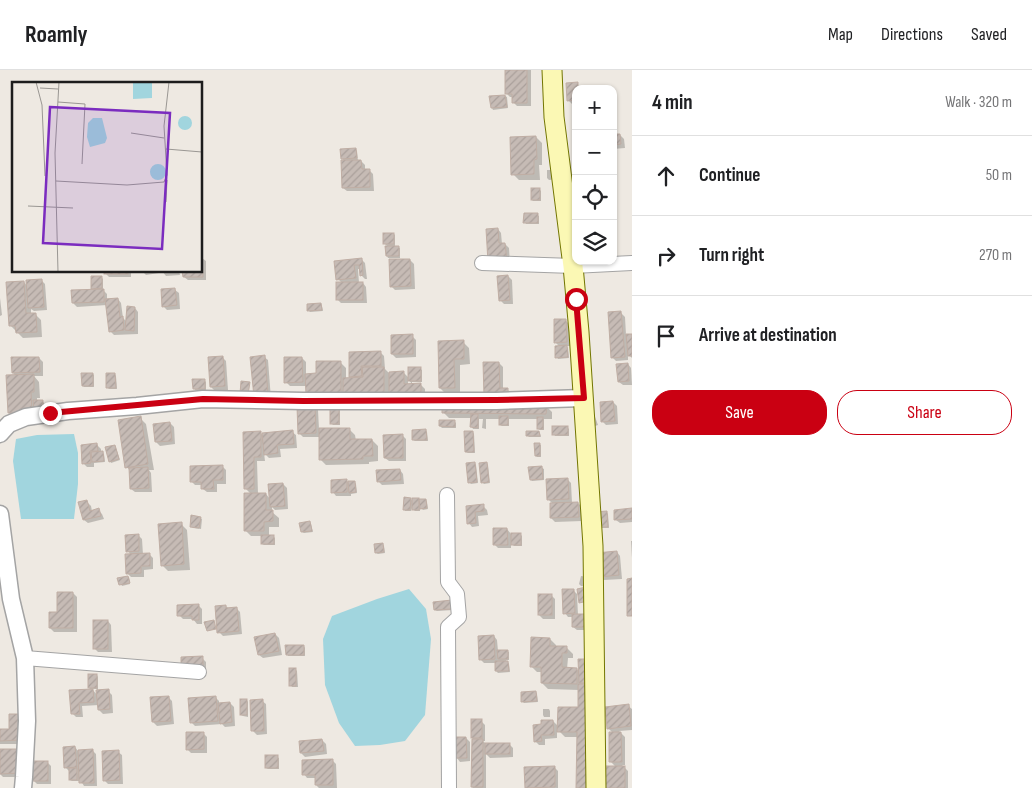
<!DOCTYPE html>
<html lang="en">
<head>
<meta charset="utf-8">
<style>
  body { margin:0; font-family:"Sofia Sans Condensed",sans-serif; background:#f6f6f6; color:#202124 }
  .controls { position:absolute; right:15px; top:15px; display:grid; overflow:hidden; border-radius:10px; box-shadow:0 1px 4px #0004 }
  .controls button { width:45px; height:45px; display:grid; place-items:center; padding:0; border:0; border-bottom:1px solid #e0e0e0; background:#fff; color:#202124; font:25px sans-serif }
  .stop { position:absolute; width:15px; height:15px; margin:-11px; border:4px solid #ca0012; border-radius:50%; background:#fff }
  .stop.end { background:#ca0012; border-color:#fff; box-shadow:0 1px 5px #0008 }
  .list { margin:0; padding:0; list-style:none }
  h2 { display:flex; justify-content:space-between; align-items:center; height:65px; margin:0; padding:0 20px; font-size:21px }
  h2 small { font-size:16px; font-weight:400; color:#757577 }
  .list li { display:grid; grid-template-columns:32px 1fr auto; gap:15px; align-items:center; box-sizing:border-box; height:80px; padding:0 20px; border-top:1px solid #e0e0e0 }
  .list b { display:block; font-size:19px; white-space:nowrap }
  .list em { font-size:16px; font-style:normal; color:#757577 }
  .actions { display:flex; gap:10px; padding:15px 20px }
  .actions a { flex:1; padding:11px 0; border:1px solid #ca0012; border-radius:20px; text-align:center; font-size:18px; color:#ca0012 }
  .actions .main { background:#ca0012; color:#fff }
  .icon { flex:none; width:28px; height:28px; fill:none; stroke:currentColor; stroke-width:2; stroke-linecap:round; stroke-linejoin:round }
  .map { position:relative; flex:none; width:632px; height:718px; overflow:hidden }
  header { display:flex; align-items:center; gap:30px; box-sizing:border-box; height:70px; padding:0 25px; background:#fff; border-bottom:1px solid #e0e0e0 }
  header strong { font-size:24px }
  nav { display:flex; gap:28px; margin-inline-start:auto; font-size:18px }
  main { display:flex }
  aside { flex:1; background:#fff }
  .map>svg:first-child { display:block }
</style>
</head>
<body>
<header>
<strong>Roamly</strong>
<nav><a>Map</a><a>Directions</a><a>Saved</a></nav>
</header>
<main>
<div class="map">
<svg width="632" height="718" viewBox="0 0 632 718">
  <defs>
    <pattern id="building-hatch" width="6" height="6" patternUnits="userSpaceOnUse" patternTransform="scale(1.25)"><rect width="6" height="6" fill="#c6bbb5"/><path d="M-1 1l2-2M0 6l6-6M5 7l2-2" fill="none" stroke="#aaa09b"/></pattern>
  </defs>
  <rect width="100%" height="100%" fill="#eee9e2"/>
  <!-- water -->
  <g fill="#a1d5de">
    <polygon points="74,364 78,383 78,414 74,449 21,449 13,391 16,369 37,365"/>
    <polygon points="409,519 426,539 431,569 425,645 405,671 380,675 355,676 339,653 325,615 323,569 332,546 377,529"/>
  </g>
  <!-- shadow -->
  <g fill="#0003" fill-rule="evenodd">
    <polygon points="506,0 531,0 531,36 517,36 513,32 513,27 510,27 506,23"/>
    <polygon points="577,14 582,18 582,16 587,15 589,19 576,19 576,34 572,34 568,30"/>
    <polygon points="505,26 507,27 508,38 493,40 492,38"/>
    <polygon points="574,37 576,37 576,48 575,47"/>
    <polygon points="620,65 624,69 625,78 613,79 613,66"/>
    <polygon points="536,67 542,73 542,95 539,95 540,110 519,110 513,104"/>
    <polygon points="355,79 357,81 358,91 361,91 365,95 365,100 369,100 373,104 374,121 347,121 343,118 345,91 342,89"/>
    <polygon points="547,100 556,100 558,109 549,110 547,108"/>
    <polygon points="540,120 541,121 541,131 533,131 532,130"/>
    <polygon points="537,145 539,146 539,154 526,154 525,152"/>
    <polygon points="498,159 501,163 502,174 505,174 509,178 510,194 494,196"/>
    <polygon points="394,164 395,165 395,177 398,177 400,178 400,188 388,188 387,186 387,176 385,174"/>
    <polygon points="202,188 206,191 206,210 188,210 184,207 201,201"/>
    <polygon points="361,189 365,193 367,209 365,209 361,205 360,199 358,199 359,213 363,213 366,217 367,233 341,233 338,230 342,213 338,209 336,192"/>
    <polygon points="410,190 414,194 415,219 395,220 391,216"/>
    <polygon points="106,201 131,201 131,207 109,207 106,204"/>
    <polygon points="142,201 159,201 159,203 146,205"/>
    <polygon points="162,201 179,201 180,205 166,206"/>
    <polygon points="508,206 512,210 513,234 504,234 500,230"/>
    <polygon points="101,207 103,209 103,220 107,224 107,230 118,229 121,233 123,248 126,251 135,238 138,242 138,264 114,265 110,261 107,235 77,237 73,233 95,220 93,218"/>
    <polygon points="41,210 45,214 47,240 34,241 31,239 31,244 35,244 41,250 42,267 23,268 10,255 24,212 28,217"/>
    <polygon points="175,220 179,223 180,239 167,240 163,236"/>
    <polygon points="0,228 2,245 0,246"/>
    <polygon points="321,234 322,236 323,241 310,242 309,241"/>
    <polygon points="621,243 625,247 626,265 632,265 632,288 628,284 628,290 616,291 612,287"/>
    <polygon points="566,251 570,255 570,276 566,276 568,278 569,288 558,289 557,287 560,277 555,272"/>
    <polygon points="412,266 416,270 416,287 396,288 392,284"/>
    <polygon points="440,272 463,272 469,278 470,294 460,295 460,323 446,324 440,318"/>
    <polygon points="380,282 384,286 385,299 391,305 404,303 409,308 420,299 422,300 422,312 412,312 412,314 408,309 408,315 421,315 425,319 425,330 351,331 307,316 290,316 286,312 302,288 306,292 306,305 318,304 340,292 346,298 346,309 353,309 350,306 350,283"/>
    <polygon points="222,287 226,291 228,320 215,321 211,317"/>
    <polygon points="264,287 268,290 271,329 259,330"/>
    <polygon points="39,288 43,292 43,306 34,306 39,312 40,328 37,328 37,331 42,331 44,333 44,341 15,349 9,343 16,306 13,303"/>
    <polygon points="499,293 503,297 503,319 507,319 511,323 489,329"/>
    <polygon points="628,294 631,298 632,315 623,315 619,312"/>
    <polygon points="93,304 94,305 94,317 84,317 83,316"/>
    <polygon points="115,305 116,306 117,319 109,319 107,317"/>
    <polygon points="204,310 206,312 206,320 195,320 194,318"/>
    <polygon points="613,332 617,336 618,354 606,355 602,351"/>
    <polygon points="546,336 552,342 552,349 544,349 544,360 540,360 538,359 538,349 509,349 509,356 502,356 500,355 501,349 486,349 486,359 482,358 483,349 479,349 479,359 473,359 472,357 472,348 449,348 443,342"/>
    <polygon points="315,337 318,340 319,359 349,359 355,365 356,371 372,370 378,376 378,391 369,392 369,394 326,395 320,389 320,367 303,367 299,363"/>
    <polygon points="340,337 340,355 333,355 332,354"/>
    <polygon points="594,344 598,355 595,356 590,345"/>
    <polygon points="140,348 146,354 154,400 149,400 151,403 152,422 135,422 131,419 130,401 127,397"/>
    <polygon points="454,351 456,353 456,358 442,358 440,356"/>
    <polygon points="170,353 174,357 175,374 160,376 156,372"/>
    <polygon points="567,357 569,359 569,366 555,366 554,364"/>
    <polygon points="426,361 427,362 428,371 415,371 413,370"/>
    <polygon points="292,362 296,365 297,378 280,379 281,387 269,388 264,383 265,391 257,391 258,424 266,424 270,429 283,414 287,418 288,439 275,440 272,437 272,442 279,448 279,457 269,457 269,466 273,466 275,468 275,475 264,475 262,474 262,466 251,466 245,460 251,424 245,418 260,363 264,366"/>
    <polygon points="473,362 474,364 475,383 468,383 466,382"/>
    <polygon points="539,362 540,363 541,367 529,367 528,366"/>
    <polygon points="402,365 406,369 406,391 389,391 385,388"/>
    <polygon points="539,374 541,375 541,387 537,387 536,386"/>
    <polygon points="97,375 101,379 101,383 104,384 105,392 94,393 94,397 87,397 83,393 82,376"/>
    <polygon points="115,376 116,378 120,390 111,393 110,391"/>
    <polygon points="474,393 476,395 478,413 471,414 469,412"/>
    <polygon points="487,393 488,395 490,413 484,414 482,412"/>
    <polygon points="222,396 226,400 226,414 217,414 217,422 207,422 203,419 203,415 195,415 191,411"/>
    <polygon points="542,398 544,399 544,410 532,411 531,410"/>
    <polygon points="400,400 403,404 404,414 382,415 378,411"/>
    <polygon points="567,409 571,413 572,433 578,433 582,437 582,451 555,452 551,448 553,434 548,429"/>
    <polygon points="346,410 349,413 354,412 356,414 357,423 351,424 351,426 336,426 333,422"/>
    <polygon points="411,429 413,432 418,429 419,431 426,430 427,432 428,439 423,440 420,437 420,441 415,441 412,438 411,441 405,441 404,439"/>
    <polygon points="87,432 91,436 92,441 98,440 102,444 104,449 88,453 84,450"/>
    <polygon points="483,436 487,440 488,445 478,446 479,456 472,457 469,453 467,438"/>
    <polygon points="632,440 632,452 620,453 616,450"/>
    <polygon points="607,443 608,444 609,458 599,458"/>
    <polygon points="200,448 202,449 201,459 193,458 191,456"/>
    <polygon points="309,452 311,454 313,462 304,463 302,462"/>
    <polygon points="181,454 187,460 190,500 168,501 162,495"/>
    <polygon points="507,459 511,464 520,464 522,466 522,476 514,476 511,473 511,478 498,478 494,474"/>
    <polygon points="138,465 142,469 143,485 149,484 153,488 153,499 144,500 144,507 131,507 127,503 131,485 128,481"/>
    <polygon points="631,471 632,471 632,488"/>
    <polygon points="382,474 384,476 385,483 378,484 376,483"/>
    <polygon points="617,482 620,486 622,509 604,510 600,507"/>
    <polygon points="581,506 588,507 588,517 581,516 579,514"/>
    <polygon points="129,507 130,514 122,516 119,509"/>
    <polygon points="573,520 577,524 578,545 594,560 577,560 573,557 573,547 568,547 565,543"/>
    <polygon points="73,523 77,527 77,562 54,562 50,558 59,543"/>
    <polygon points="551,525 555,529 555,549 543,549 539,545"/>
    <polygon points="451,531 453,540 437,541 435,540"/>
    <polygon points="198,535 202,539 202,554 197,554 193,549 183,549 179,545"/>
    <polygon points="226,536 229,539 236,538 240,542 242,564 223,566 219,562"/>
    <polygon points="108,551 111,555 112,582 98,582 95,579"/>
    <polygon points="275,564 279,568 282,585 263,588 259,585"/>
    <polygon points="494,566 497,570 498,581 507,581 509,582 509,590 506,590 509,594 510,602 498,603 496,601 496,593 484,593 480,589"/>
    <polygon points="550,569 556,575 556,577 567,578 573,584 573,588 568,588 567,599 577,599 580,602 593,590 579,718 578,667 565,667 557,659 557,668 545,669 545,675 539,675 535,671 553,651 559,657 579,638 579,620 548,619 542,613 542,602 537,602 531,596"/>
    <polygon points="304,576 305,578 305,586 288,586 287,584"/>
    <polygon points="202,588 206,592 206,600 186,600"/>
    <polygon points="295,599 297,601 298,617 292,617 291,615"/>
    <path d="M 97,605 L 98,607 L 98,621 L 108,621 L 112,625 L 113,643 L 103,644 L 99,640 L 99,635 L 82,636 L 83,647 L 76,647 L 72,643 L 70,622 L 91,620 L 89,618 ZM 92,619 L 97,619 L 98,626 Z"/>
    <polygon points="536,622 537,624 538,632 524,633 522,631"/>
    <polygon points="168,627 172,631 174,654 157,656 153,652"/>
    <polygon points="215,627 219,631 219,634 230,633 234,637 235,656 225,657 222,654 195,656 191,652"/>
    <polygon points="247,630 248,632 248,647 243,646 241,645"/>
    <polygon points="262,631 266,634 267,664 257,665 253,661"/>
    <polygon points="628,636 632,639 632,660 619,661 625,667 625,695 622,695 628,701 628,718 607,718 616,697 611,692 613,663 608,658"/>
    <polygon points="543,639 549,639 550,641 550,647 544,647 543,645"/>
    <polygon points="481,651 485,655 485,671 483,671 486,674 509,674 513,678 513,687 490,688 486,684 486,718 473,718 472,717 475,671 472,668"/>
    <polygon points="0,660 11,660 23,674 0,674"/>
    <polygon points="203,663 207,667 207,683 191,683 187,679"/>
    <polygon points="466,668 470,672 470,691 460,692 457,688"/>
    <polygon points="322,670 326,674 327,684 305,687 301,683"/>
    <polygon points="75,677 78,681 93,681 96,684 97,716 84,716 81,711 72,711 70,710 69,701 65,697"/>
    <polygon points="0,681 24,707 3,707 0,704"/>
    <polygon points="118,682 122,685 123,714 108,714 104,710"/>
    <polygon points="277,687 279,688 279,699 268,699 266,698"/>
    <polygon points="332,690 336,694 337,718 319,718 316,715 316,708 307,708 304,704"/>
    <polygon points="47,692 51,696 51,714 37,714 33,710"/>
    <polygon points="554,697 558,701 558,718 526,717"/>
  </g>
  <!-- building -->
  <g fill="url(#building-hatch)" stroke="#c0aea4">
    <polygon points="505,0 527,0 527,33 512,33 512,24 505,24"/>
    <polygon points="578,12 578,19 576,19 576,30 567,31 566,13"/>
    <polygon points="505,25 507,37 491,38 489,26"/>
    <polygon points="613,64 620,64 621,74 613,75"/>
    <polygon points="536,66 537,89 534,90 534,104 511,105 510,67"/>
    <polygon points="356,78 357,88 341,89 340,79"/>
    <polygon points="341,90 361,90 362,99 370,99 370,117 342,118"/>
    <rect x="531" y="118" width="9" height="12"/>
    <polygon points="524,143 538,143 538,153 523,153"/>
    <polygon points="498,158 499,173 505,173 507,191 488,192 486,159"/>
    <rect x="383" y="163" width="11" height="11"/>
    <polygon points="385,176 399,176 399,186 386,186"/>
    <polygon points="201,186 202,186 203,207 183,207 182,201 201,201"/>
    <polygon points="362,188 363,205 360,206 359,195 354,195 356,208 336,210 334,191"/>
    <polygon points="389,189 410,189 411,216 390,217"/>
    <rect x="104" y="201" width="24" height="3"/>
    <polygon points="508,205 510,230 499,231 497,206"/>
    <polygon points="91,206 102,206 102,218 91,219"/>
    <polygon points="42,209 44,237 28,238 26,210"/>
    <polygon points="24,211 26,243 36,243 37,262 16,263 15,256 9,256 6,212"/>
    <rect x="336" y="212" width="27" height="18"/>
    <polygon points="175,218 177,235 162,237 161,219"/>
    <polygon points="104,219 104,232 72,233 71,220"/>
    <polygon points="118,228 120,247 123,246 124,260 109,262 105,229"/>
    <polygon points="321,233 322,240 307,241 307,234"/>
    <polygon points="127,236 135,237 134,261 125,260"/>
    <polygon points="621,241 625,287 611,288 608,242"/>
    <polygon points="554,249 566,249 567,272 554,273"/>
    <polygon points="413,264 413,284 391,284 391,265"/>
    <polygon points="626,264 632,264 632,286 628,286"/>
    <polygon points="464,270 464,289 454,289 455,318 439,318 438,271"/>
    <polygon points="567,275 568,287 555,288 555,276"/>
    <polygon points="381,281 381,296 361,296 362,306 349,307 349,282"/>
    <polygon points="265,285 268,325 254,327 250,287"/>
    <polygon points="223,286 225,316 210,317 208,287"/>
    <polygon points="11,287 39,287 40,302 12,303"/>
    <polygon points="284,287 302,287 303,312 284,313"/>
    <polygon points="316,291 341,291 341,324 306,324 305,304 316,303"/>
    <polygon points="483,292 499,292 500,318 508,318 508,325 484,326"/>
    <polygon points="628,293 629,311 618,312 616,294"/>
    <polygon points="362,297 384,297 384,325 343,325 343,308 363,307"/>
    <rect x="408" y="297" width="13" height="14"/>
    <polygon points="404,301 404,314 421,313 421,327 389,327 389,302"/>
    <polygon points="81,303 93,303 93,316 82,316"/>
    <polygon points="106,303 115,303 116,318 106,318"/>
    <polygon points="34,304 34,322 31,322 32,343 8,343 6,305"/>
    <polygon points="192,309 205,309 205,319 193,319"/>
    <polygon points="241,311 250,312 248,325 240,324"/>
    <polygon points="33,330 43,330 43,340 34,340"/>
    <polygon points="613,331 615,351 601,352 600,332"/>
    <rect x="330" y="334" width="9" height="20"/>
    <polygon points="442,334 547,335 546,344 442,343"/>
    <polygon points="315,335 316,363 298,364 297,336"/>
    <polygon points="471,344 478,344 478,358 470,357"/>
    <polygon points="141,346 148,394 125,398 118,350"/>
    <rect x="499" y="346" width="9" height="9"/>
    <rect x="537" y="347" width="6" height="12"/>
    <polygon points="439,350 455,350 455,357 439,356"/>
    <polygon points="170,352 172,371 155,372 153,354"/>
    <rect x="552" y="356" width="16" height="9"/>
    <polygon points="319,358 350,358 350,369 372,369 373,386 363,386 363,389 319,390"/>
    <polygon points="426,359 427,370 412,370 412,360"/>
    <polygon points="293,360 294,374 277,375 278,383 264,385 262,363"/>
    <polygon points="261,361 261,387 254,387 254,419 244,419 243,362"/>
    <polygon points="464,361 473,361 474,382 465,382"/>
    <polygon points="526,361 539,361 540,366 526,366"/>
    <polygon points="403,364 403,388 384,388 383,365"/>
    <polygon points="97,373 98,381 90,381 91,393 82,394 81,375"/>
    <polygon points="534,373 540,373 540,386 535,386"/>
    <polygon points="115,375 119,389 109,392 105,377"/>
    <polygon points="103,381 104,391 92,392 91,382"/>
    <polygon points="475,392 477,412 468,413 466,393"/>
    <polygon points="487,392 489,412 481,413 479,393"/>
    <polygon points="223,395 223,410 213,410 214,419 201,419 201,412 190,412 190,396"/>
    <polygon points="542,396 543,409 530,410 528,397"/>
    <polygon points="148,397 149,418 130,419 129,398"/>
    <polygon points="400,399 401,410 377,412 376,400"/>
    <polygon points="568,408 569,429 547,430 546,409"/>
    <polygon points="347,409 347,422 331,423 331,410"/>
    <polygon points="348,411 355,411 356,422 349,423"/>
    <polygon points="283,413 285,436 270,437 268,414"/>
    <polygon points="244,423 266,423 266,440 273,440 273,451 264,452 264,461 244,461"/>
    <polygon points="404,427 411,428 410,440 403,440"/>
    <rect x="412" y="428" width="7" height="12"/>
    <polygon points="419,429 426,429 427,438 420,439"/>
    <polygon points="87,430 90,441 99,438 101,446 83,450 78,432"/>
    <polygon points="578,432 579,447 550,448 550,433"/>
    <polygon points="484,434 484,441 475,442 476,453 467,454 466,436"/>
    <polygon points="632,438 632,449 614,450 614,440"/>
    <polygon points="607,441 608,457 596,457 595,442"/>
    <polygon points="191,445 201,447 199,458 190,457"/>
    <polygon points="310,451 312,461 301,462 299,453"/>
    <polygon points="182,452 184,494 161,496 158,454"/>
    <polygon points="493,458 507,458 508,475 493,475"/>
    <rect x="511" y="463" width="10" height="12"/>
    <polygon points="139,464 139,481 126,482 125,465"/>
    <rect x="261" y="465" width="13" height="9"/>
    <polygon points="383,473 384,482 375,483 374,474"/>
    <polygon points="617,481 619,505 599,507 596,483"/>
    <polygon points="150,483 150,496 141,496 141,503 126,504 125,484"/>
    <polygon points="128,506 130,513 119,515 117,508"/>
    <polygon points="632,508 632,546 627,546 627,509"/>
    <polygon points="586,517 588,531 579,533 577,519"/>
    <polygon points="562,519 574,519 575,543 563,544"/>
    <polygon points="57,522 73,522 73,558 49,558 49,542 57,542"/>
    <rect x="538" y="524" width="14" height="21"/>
    <polygon points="452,530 452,539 434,540 433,532"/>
    <polygon points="199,534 199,550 192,550 192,546 177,546 177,535"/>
    <polygon points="226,535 226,538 237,537 239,561 217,563 215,536"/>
    <polygon points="572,544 590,544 591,557 572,557"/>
    <rect x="93" y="550" width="15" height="29"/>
    <polygon points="214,550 216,559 207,561 204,552"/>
    <polygon points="275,563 279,581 258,585 254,567"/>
    <polygon points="494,565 495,589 479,590 478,566"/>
    <polygon points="531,567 550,568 550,576 567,576 567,583 562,583 562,597 577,598 577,614 541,613 541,597 530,597"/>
    <polygon points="285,575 304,575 304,585 286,585"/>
    <polygon points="497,580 508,580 508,589 498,589"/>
    <polygon points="203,586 203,596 181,597 181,587"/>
    <polygon points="578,589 594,589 594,613 579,613"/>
    <polygon points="495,591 508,591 509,601 495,601"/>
    <rect x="289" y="598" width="7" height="18"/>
    <rect x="88" y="604" width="9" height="14"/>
    <polygon points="578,614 594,614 593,718 576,718 577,662 557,662 558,637 578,637"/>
    <polygon points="93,619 94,632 79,633 80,644 71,644 69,620"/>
    <polygon points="109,619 110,639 98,640 96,620"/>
    <polygon points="536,621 537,631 521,632 521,622"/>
    <polygon points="169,626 171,651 152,652 150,627"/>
    <polygon points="216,626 218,651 190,653 188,628"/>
    <rect x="240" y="629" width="7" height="16"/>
    <polygon points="263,629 264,661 251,661 250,630"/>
    <polygon points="230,632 232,652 220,654 218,633"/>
    <polygon points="629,634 631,656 607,659 605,637"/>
    <polygon points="9,644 19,644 20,670 0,671 0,659 9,659"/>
    <rect x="471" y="649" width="11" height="19"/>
    <polygon points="541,650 553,650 554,665 541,665 542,671 534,672 533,655 541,654"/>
    <polygon points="186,662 204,662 204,679 186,680"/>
    <polygon points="609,662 621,662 622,692 609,692"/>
    <polygon points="455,667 466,667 467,688 455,688"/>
    <polygon points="322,669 324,681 300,683 299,671"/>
    <polygon points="472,669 483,669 483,717 471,717"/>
    <rect x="485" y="673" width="25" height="11"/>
    <polygon points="75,676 77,697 64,698 63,677"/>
    <polygon points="0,679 21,679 21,703 0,704"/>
    <polygon points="93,679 94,713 79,713 78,680"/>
    <polygon points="119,680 120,710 103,711 102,681"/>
    <rect x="265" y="685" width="13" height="13"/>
    <polygon points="333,689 333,715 315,715 315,705 302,705 302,690"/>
    <rect x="32" y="691" width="16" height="20"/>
    <polygon points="555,696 555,717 525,718 524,697"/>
    <rect x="605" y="696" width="20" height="22"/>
    <rect x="69" y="698" width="8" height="12"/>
  </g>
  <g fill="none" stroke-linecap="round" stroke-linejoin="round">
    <!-- minor casing -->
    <g stroke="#a4a4a4" stroke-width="16">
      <g id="minor">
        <polyline points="482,193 573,196 632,193"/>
        <polyline points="447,425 448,512 457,524 459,547 448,557 449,718"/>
        <polyline points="25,588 199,602"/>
      </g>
    </g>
    <!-- tertiary casing -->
    <g stroke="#a4a4a4" stroke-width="19">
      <g id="tertiary">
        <polyline points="0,364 9,354 26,347 68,341 137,336 203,329 303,331 496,331 583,328"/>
        <polyline points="0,444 11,529 25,588 27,651 24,707 23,718"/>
      </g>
    </g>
    <!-- secondary casing -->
    <g stroke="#737602" stroke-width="21">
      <polyline id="secondary" points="552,0 554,47 573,196 579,262 593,476 596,718"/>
    </g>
    <!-- minor -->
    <use href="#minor" stroke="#fff" stroke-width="14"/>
    <!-- tertiary -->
    <use href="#tertiary" stroke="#fff" stroke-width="16"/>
    <!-- secondary -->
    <use href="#secondary" stroke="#fbf8b4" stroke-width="19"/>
  </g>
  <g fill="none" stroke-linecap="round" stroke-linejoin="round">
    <!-- route -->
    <polyline stroke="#ca0012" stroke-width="6" points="50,343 203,329 303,331 496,330 584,328 576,229"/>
  </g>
  <!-- overview -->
  <g transform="translate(12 12)">
    <rect width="190" height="190" fill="#eee9e2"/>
    <path d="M 121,0 L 140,0 L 140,16 L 121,17 ZM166 41a7 7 0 1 1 14 0a7 7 0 1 1-14 0ZM 81,36 L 90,36 L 95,56 L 93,61 L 78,65 L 75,55 L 76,41 ZM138 90a8 8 0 1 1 16 0a8 8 0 1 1-16 0Z" fill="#a1d5de"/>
    <path fill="none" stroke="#9a9793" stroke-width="1" d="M 24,0 L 30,23 L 33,94M 28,6 L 46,7M 46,20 L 73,22 L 70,82M 119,51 L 152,56M 154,67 L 190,70M 44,99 L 115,103 L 152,100 L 155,93 L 152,44 L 157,0M 154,120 L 155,98M 16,124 L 61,126M 46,190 L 43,71 L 47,0"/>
    <path fill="#7b2cbf" fill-opacity="0.15" stroke="#7b2cbf" stroke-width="2.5" d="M 38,25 L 158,31 L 150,167 L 31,161 Z"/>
    <rect width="190" height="190" fill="none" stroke="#1d1d1d" stroke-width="2.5"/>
  </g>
</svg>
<div class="controls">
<button>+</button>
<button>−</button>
<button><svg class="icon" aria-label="locate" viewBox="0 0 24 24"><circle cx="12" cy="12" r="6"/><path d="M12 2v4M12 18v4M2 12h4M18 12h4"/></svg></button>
<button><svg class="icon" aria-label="layers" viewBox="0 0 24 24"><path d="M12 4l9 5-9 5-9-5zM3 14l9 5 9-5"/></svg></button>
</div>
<div class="stop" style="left:576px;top:229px"></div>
<div class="stop end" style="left:50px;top:343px"></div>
</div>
<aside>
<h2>4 min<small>Walk · 320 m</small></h2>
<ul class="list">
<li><svg class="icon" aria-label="ahead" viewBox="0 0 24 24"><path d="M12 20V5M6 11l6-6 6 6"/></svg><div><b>Continue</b></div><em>50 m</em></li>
<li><svg class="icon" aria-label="right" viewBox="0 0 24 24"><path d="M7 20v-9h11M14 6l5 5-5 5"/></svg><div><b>Turn right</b></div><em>270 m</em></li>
<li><svg class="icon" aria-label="arrive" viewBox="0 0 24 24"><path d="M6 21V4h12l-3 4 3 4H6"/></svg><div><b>Arrive at destination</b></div></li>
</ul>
<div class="actions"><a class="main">Save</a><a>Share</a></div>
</aside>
</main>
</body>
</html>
